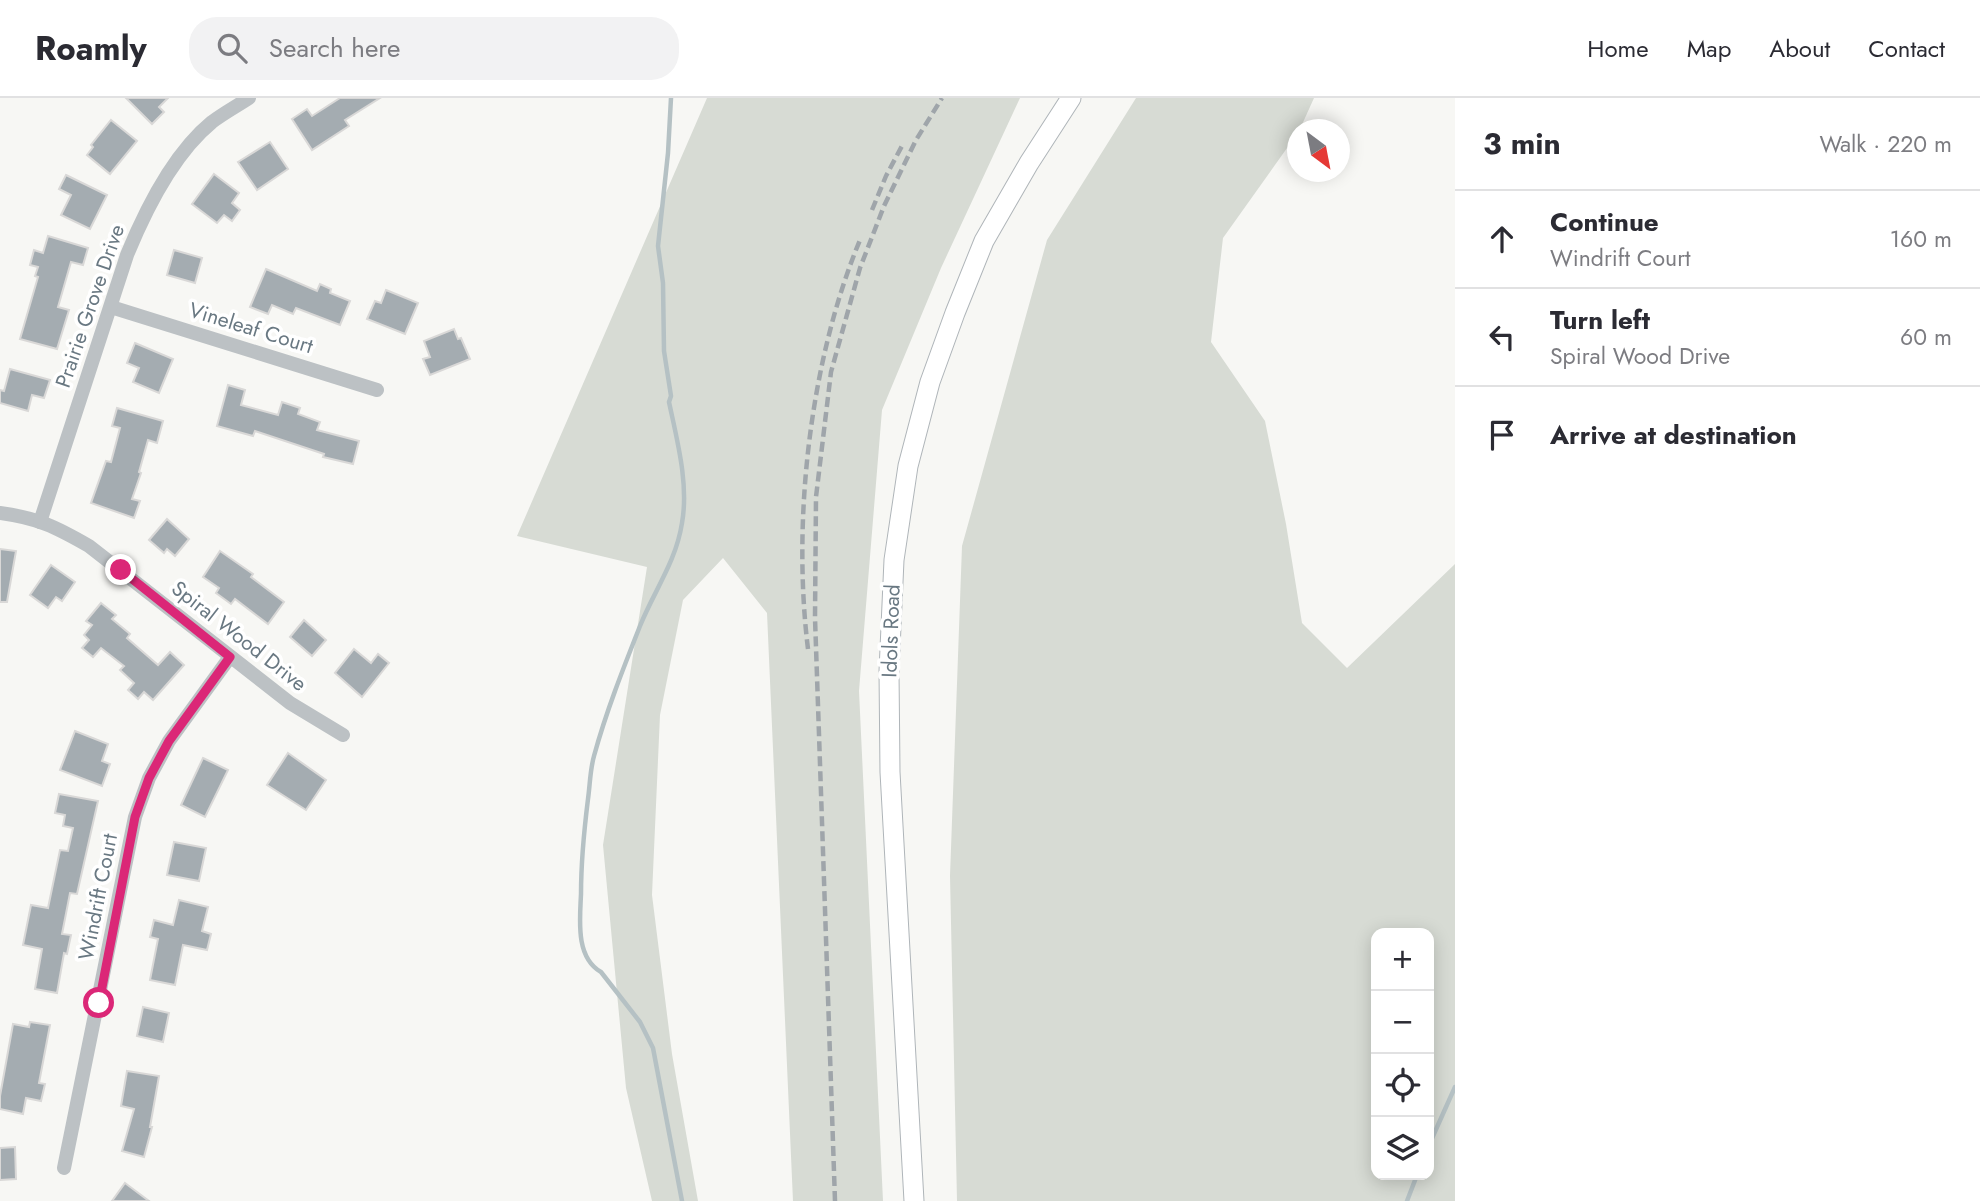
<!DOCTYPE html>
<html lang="en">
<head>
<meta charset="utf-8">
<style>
  body { margin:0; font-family:Jost,sans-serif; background:#f2f2f3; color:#2b2b33 }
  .controls { position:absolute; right:21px; bottom:21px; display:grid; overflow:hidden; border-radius:14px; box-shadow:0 4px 18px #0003 }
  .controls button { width:63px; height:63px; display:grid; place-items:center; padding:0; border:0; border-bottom:2px solid #e1e1e2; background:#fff; color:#2b2b33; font:35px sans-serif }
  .compass { position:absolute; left:1287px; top:21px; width:63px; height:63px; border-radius:50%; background:#fff; box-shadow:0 4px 18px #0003; rotate:148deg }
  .stop { position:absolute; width:21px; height:21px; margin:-16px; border:5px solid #db2777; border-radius:50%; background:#fff }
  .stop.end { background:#db2777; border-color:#fff; box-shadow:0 2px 7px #0008 }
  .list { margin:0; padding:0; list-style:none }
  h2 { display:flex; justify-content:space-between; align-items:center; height:91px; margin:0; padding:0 28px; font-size:30px }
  h2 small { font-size:23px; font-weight:400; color:#7c7c81 }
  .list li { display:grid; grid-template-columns:46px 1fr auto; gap:21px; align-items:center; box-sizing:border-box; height:98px; padding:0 28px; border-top:2px solid #e1e1e2 }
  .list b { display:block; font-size:26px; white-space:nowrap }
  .list p { margin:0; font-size:23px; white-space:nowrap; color:#7c7c81 }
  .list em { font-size:23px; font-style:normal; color:#7c7c81 }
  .icon { flex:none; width:38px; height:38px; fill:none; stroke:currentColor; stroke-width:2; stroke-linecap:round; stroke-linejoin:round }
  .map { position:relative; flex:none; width:1455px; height:1103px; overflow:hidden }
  header { display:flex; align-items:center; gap:42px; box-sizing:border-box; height:98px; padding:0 35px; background:#fff; border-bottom:2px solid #e1e1e2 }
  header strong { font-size:33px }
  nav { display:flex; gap:38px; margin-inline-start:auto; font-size:24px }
  .search { width:490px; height:63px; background:#f2f2f3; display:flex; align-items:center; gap:18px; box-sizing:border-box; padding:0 24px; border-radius:28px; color:#7c7c81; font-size:26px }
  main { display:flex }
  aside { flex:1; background:#fff }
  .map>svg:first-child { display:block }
</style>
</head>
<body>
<header>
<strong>Roamly</strong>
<div class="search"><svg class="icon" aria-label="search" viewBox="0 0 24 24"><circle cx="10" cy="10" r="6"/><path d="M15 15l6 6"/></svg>Search here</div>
<nav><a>Home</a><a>Map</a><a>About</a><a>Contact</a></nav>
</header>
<main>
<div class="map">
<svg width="1455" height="1103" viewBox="0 0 1455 1103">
  <rect width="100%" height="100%" fill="#f7f7f4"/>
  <!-- green -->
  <g fill="#d7dbd4" fill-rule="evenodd">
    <polygon points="707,0 1020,0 941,170 882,312 859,593 883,1103 793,1103 767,515 723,460 683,502 660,617 652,797 672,956 698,1103 652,1103 626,990 603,747 647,469 517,438"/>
    <path d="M 1136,0 L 1314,0 L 1300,31 L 1297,32 L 1297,36 L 1223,140 L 1211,244 L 1265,323 L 1286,426 L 1302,525 L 1347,570 L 1455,466 L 1455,1103 L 957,1103 L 950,778 L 962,448 L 1047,142 ZM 1376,835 L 1429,835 L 1429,1077 L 1376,1077 Z"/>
  </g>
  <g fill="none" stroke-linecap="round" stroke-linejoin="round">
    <!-- stream -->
    <g stroke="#b5c1c4" stroke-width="4.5">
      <path d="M 671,0 L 668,55 L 658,148 L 663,185 L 664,253 L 671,298 L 669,304 C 677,342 689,386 682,425 C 676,464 654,493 640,528 C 623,571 606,614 594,658 C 590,672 590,687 588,701 C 584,733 581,764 581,796 C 580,821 575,859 601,874 L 640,924 L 653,950 L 682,1103"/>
      <polyline points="1429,1047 1455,989"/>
      <polyline points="1407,1103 1417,1077"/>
    </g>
  </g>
  <!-- building -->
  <g fill="#a4acb1" stroke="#d9d8d7" stroke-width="2">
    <polygon points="126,0 168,0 159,9 164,14 152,26"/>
    <polygon points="340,0 380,0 345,22 349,28 312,52 292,21 307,11 312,18"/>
    <polygon points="111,22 137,43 110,76 87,57 93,49 91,47"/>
    <polygon points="270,44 288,71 257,92 238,64"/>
    <polygon points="214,76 239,95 232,105 240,112 232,123 224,117 217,125 192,106"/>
    <polygon points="66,77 107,97 90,131 61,117 71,97 59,91"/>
    <polygon points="48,138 88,150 83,167 71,164 58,209 69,212 57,251 20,241 38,179 35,178 38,169 30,167 34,152 43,155"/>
    <polygon points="174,152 202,160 195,185 167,177"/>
    <polygon points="266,171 317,193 320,186 331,191 330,195 350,203 340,227 296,210 293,216 272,207 268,216 250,209"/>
    <polygon points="386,192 418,205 405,236 367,221 375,203 381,205"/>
    <polygon points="454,231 458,241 461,240 470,261 430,277 423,261 430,259 424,243"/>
    <polygon points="135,245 173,261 159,295 133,284 139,270 127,265"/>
    <polygon points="10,271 50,282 44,300 32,297 28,313 0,305 0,292 4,293"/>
    <polygon points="228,287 245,292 241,307 278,317 282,304 300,310 298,316 320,324 317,332 359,343 353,366 323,359 324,356 255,333 253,338 217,328"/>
    <polygon points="117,310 163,323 157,345 148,342 139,374 141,375 132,401 140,403 134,420 91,405 106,363 111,364 120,330 112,328"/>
    <polygon points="167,421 189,441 175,458 167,451 164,455 149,442"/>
    <polygon points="0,451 16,453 7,504 0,504"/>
    <polygon points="220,453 253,476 251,479 284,504 268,526 235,501 231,506 216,495 219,490 203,479"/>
    <polygon points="51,467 75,484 62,503 56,499 48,510 30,497"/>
    <polygon points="101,505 116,517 112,521 130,536 127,540 158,567 170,554 184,567 153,602 144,594 138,601 128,592 134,585 120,572 124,568 101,550 93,559 82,550 89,542 84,537 92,527 86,523"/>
    <polygon points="304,522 326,542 312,558 290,539"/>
    <polygon points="354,551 371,565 378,556 389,565 362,599 335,575"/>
    <polygon points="75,633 108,646 102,663 110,666 102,688 60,672"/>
    <polygon points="288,655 326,682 306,712 267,687"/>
    <polygon points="203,660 228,672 205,719 181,707"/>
    <polygon points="59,696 98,703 77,796 70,795 62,836 71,837 67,856 64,855 57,895 35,891 42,851 23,847 31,807 48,810 60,752 68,753 73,730 63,728 65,717 55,715"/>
    <polygon points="174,744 206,750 199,783 167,777"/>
    <polygon points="179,802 208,809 202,833 211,836 207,852 183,847 175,887 150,882 158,841 150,839 154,822 173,827"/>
    <polygon points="143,909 169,915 163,944 137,938"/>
    <polygon points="30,924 50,927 39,985 45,986 41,1003 26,1000 23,1016 0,1011 0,998 13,926 29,929"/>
    <polygon points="127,973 159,978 150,1029 152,1029 144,1059 122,1053 134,1011 121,1008"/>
    <polygon points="15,1049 16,1081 0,1082 0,1050"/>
    <polygon points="125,1085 149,1103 112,1103"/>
  </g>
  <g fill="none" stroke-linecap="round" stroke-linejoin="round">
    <!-- secondary casing -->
    <g stroke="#afb5b9" stroke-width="21">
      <polyline id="secondary" points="914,1103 890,674 889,573 894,462 908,368 930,284 955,215 984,143 1029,65 1071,0"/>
    </g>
    <!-- minor -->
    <g stroke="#bcc1c4" stroke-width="14">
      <polyline points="111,209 377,292"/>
      <path d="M 0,415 C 38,420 56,429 89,448 L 290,605 L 343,637"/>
      <path d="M 40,424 L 127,157 C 145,113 174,55 212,24 C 224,15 237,8 249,0"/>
      <polyline points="64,1070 135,719 149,680 169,643 230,559"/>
    </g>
    <!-- secondary -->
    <use href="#secondary" stroke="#fff" stroke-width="19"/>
    <!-- rail -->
    <g stroke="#9fa5aa" stroke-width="4.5" stroke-dasharray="10 5" stroke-linecap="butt">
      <polyline points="872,112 886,78 903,46"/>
      <path d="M 808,551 C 792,422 810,262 860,142"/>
      <polyline points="835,1103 815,520 816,399 831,274 860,170 884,108 916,42 942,0"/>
    </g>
  </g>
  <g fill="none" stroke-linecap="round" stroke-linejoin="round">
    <!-- route -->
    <polyline stroke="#db2777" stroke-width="9" points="99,905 135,719 149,680 169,643 230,559 121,472"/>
  </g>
  <g text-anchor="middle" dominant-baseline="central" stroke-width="7" stroke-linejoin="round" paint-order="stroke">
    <!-- street labels -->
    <g font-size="21" fill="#697882" stroke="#fff">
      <text transform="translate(90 208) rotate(-71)">Prairie Grove Drive</text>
      <text transform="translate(251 230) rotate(17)">Vineleaf Court</text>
      <text transform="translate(891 533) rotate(-88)">Idols Road</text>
      <text transform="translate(239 538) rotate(38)">Spiral Wood Drive</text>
      <text transform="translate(98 799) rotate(-79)">Windrift Court</text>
    </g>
  </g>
</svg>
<div class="controls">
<button>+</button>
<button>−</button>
<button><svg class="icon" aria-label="locate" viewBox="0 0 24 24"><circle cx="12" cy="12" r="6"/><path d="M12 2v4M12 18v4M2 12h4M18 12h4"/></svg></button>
<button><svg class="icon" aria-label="layers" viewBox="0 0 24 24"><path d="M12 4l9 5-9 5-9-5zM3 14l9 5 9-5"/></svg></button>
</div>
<svg class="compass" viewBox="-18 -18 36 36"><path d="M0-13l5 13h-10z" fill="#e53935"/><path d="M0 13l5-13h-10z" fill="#7c7c81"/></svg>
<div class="stop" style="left:99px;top:905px"></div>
<div class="stop end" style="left:121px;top:472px"></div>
</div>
<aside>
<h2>3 min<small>Walk · 220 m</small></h2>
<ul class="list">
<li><svg class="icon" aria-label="ahead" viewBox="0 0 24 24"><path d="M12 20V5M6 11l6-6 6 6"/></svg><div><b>Continue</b><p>Windrift Court</p></div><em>160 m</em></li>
<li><svg class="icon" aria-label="left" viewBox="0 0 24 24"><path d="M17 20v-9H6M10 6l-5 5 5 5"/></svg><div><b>Turn left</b><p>Spiral Wood Drive</p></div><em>60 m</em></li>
<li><svg class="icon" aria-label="arrive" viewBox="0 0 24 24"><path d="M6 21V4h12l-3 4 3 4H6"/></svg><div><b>Arrive at destination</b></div></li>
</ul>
</aside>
</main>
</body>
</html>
